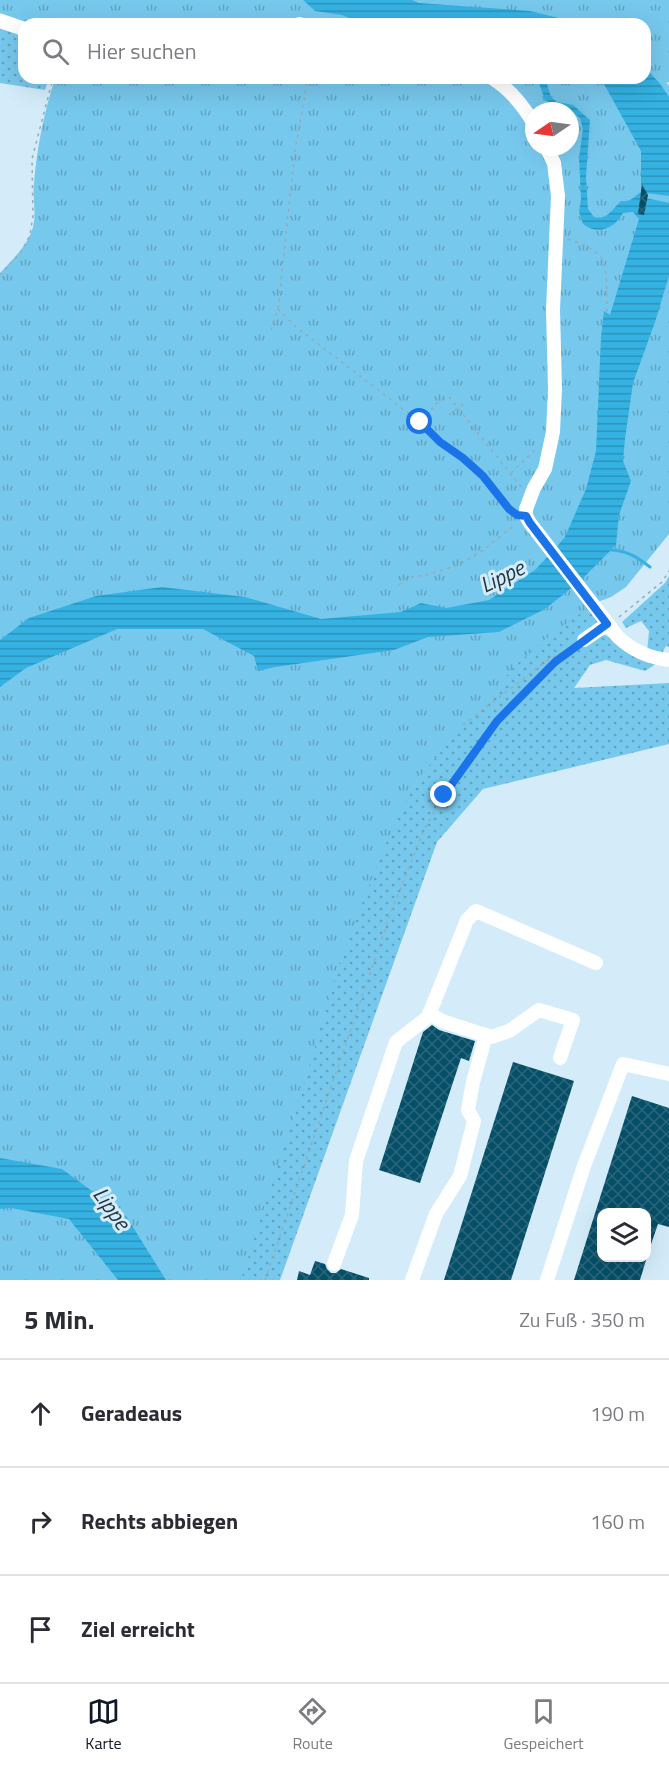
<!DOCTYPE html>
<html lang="de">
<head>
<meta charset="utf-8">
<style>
  body { margin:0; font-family:"Titillium Web",sans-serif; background:#f7f7f7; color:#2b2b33 }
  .controls { position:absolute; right:18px; bottom:18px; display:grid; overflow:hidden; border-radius:12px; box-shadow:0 6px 24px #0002 }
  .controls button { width:54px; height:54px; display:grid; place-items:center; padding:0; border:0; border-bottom:2px solid #e1e1e2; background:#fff; color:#2b2b33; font:30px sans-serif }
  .compass { position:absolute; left:525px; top:102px; width:54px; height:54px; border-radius:50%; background:#fff; box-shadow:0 6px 24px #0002; rotate:257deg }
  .stop { position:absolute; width:18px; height:18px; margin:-14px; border:4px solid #1a73e8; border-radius:50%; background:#fff }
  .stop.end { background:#1a73e8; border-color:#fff; box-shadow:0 2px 6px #0008 }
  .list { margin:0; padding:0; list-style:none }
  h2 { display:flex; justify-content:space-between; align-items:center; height:78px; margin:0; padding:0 24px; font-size:26px }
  h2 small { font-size:20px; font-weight:400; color:#7c7c81 }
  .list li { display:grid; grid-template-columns:39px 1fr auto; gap:18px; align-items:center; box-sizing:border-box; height:108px; padding:0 24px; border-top:2px solid #e1e1e2 }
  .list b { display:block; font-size:22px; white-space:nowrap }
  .list em { font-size:20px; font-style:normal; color:#7c7c81 }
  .icon { flex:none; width:33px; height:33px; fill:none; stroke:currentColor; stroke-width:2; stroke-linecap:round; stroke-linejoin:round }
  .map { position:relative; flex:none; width:669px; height:1280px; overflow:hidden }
  .search { position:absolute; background:#fff; box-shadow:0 6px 24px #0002; left:18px; right:18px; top:18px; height:66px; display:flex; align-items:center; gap:15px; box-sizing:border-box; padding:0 21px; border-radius:18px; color:#7c7c81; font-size:22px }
  .sheet { height:402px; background:#fff }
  nav { display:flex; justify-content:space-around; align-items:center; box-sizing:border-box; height:84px; border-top:2px solid #e1e1e2; background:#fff; font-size:16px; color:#7c7c81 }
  nav a { display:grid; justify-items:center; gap:3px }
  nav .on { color:#111827 }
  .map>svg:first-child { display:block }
</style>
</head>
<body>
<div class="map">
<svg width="669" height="1280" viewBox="0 0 669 1280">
  <defs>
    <pattern id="grass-dots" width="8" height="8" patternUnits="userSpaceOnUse" patternTransform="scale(1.5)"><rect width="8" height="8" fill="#77c8ed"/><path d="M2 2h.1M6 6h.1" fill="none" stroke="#62a4c1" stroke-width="1.8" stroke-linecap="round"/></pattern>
    <pattern id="park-tufts" width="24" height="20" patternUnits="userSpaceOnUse" patternTransform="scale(1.5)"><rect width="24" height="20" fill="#77c8ed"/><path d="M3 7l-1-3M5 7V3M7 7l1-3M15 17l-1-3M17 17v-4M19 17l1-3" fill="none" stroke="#62a4c1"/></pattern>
    <pattern id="water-rules" width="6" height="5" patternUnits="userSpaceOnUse" patternTransform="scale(1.5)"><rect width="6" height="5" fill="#34b2e3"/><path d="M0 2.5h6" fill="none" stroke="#2d92b9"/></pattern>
    <pattern id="building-cross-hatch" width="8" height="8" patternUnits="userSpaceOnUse" patternTransform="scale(1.5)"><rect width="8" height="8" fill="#054f68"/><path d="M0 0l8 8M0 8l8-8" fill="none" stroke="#2b667b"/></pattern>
  </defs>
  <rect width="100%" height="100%" fill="#d4ecf9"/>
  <!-- grass -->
  <g fill="url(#grass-dots)">
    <polygon points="0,25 24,34 24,78 49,78 45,90 0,83"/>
    <polygon points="669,576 669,647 666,646 662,653 647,652 649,631 641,621 626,628 622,622 665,583"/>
    <polygon points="574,586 601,621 598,637 605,635 656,664 645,671 606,660 590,665 574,688 669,683 669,744 483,789 437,842 280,1280 166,1280 0,1117"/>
  </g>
  <!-- park -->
  <path fill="url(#park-tufts)" fill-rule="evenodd" d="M 0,0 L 669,0 L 669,82 L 666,83 L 669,85 L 669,534 L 626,587 L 611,597 L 595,603 L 543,641 L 516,665 L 421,775 L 401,810 L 378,862 L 337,970 L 310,1064 L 241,1280 L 0,1280 L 0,273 C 11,261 25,248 31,233 C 38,217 32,200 34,183 C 37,146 44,113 55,78 L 645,78 L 645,24 L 32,24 L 0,13 ZM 534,111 L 570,111 L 570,147 L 534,147 Z"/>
  <!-- water -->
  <g fill="url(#water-rules)">
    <polygon points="303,0 412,0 419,3 530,11 583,24 364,24 342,15 315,11"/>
    <path d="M 645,67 L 661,85 L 669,97 L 669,196 L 646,193 L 644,188 L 641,197 L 669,203 L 669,276 L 655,322 L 633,383 L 625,439 L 623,461 L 631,481 L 619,515 L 616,545 L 579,582 L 545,609 L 499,632 L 428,637 L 394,650 L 275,667 L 258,671 L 254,656 L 203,629 L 117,629 L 26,668 L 0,687 L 0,640 L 29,618 L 96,596 L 162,587 L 245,597 L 321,619 L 401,612 L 421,603 L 446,608 L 489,600 L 535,570 L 554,550 L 565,537 L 586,489 L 596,451 L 601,337 L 604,311 L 610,315 L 639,219 L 633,212 L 623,213 C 615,228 598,236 583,224 L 579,212 L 581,199 L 579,158 L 583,129 L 580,118 L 571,111 L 561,110 L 545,100 L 539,83 L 539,78 L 545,78 L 551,97 L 557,102 L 573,105 L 590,120 L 586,177 L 588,209 L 594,217 C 608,220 611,210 621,201 C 632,202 633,197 641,192 L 641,151 L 604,84 L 588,78 L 645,78 Z"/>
    <polygon points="0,1158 62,1169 126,1216 166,1280 118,1280 69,1219 11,1208 0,1209"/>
  </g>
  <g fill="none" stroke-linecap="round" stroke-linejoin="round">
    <!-- stream -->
    <path stroke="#34b2e3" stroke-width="3" d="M 611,550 C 628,551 637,557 650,567"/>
  </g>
  <!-- building -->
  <g fill="url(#building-cross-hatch)">
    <polygon points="642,184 648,195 644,215 638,214"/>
    <polygon points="432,1025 439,1030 475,1041 469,1061 461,1058 420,1183 379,1170 423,1032"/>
    <polygon points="513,1062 574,1081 511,1280 444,1280"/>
    <polygon points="632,1096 669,1108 669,1227 658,1224 648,1253 646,1253 646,1212 602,1212 602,1257 647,1257 640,1280 574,1280"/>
    <polygon points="315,1261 325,1264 327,1269 331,1273 336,1273 341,1269 369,1278 369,1280 297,1280 299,1271 310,1275"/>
  </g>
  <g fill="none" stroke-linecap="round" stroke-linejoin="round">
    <!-- path -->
    <g stroke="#98aab4" stroke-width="1.5" stroke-dasharray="3 4.5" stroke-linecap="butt">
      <polyline points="516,81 527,78"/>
      <path d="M 568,239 C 579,243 591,247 599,255 C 609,264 606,299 607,313"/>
      <polyline points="0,275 21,252 30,235 33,216 32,159 53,78"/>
      <polyline points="278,309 296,327 420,422 440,442 463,458 483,476 500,499 514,512"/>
      <polyline points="271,330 278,309 295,150 308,78"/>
      <polyline points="449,415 467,401"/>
      <polyline points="421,421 437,403 449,397 522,488"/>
      <polyline points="511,473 536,449"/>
      <polyline points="399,585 405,578 426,575 459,565 482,551 516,524"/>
      <polyline points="619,617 662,582 669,571"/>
      <polyline points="463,725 545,662 573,646"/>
      <polyline points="265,1280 390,915 423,832 444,795 497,721 555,662 575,647"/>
    </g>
    <!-- minor -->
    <g stroke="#fff" stroke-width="14">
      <polyline points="0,21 24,29"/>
      <polyline points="299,24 300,24"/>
      <path d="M 492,78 C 510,89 523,105 534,124"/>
      <path d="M 546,147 L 554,163 L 558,196 L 553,310 L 555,389 L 553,432 L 545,469 L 534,488 L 526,509 L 526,516 L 530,523 L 618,637 C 633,651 649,658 669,660"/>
      <polyline points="584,640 607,624"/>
      <polyline points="429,1013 442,1021 491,1037 509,1031 539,1010 573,1020 560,1058"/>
      <polyline points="334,1264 352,1215 356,1161 396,1042 428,1017 467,920 476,911 596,963"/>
      <polyline points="412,1280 436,1214 460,1176 474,1121 468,1110 473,1082 486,1035"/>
      <polyline points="547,1280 584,1166 623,1064 669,1074"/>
    </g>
  </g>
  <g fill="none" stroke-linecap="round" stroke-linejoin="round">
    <!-- route -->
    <polyline stroke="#1a73e8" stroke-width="8" points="420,422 440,442 463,458 483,476 509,509 517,515 526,516 530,523 607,624 555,662 497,721 444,795"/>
  </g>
  <g text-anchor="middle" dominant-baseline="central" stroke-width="6" stroke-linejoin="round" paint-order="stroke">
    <!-- water labels -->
    <g font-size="22" font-style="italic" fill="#1e333c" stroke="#d4ecf9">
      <text transform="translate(502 576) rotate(-26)">Lippe</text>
      <text transform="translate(112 1208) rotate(54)">Lippe</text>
    </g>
  </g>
</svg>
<div class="controls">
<button><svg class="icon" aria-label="layers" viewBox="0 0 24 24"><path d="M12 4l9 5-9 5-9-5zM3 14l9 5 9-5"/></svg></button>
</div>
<svg class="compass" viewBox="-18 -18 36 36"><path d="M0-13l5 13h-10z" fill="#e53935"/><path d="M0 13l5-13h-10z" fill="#7c7c81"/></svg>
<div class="stop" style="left:420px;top:422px"></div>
<div class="stop end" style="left:444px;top:795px"></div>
<div class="search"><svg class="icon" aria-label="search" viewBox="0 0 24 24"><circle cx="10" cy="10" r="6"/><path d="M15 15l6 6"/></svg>Hier suchen</div>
</div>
<section class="sheet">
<h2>5 Min.<small>Zu Fuß · 350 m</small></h2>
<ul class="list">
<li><svg class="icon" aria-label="ahead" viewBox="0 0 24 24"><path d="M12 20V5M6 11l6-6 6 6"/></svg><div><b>Geradeaus</b></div><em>190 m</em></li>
<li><svg class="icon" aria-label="right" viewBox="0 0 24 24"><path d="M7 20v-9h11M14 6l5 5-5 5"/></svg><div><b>Rechts abbiegen</b></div><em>160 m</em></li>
<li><svg class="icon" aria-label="arrive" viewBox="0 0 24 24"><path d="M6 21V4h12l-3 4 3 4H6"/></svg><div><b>Ziel erreicht</b></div></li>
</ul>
</section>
<nav>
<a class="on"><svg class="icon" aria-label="map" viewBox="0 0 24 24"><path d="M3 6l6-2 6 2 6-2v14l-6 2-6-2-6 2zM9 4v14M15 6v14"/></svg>Karte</a>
<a><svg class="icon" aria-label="directions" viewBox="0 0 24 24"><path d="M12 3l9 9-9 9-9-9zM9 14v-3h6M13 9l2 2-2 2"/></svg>Route</a>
<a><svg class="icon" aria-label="saved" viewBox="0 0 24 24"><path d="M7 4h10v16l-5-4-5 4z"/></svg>Gespeichert</a>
</nav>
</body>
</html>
